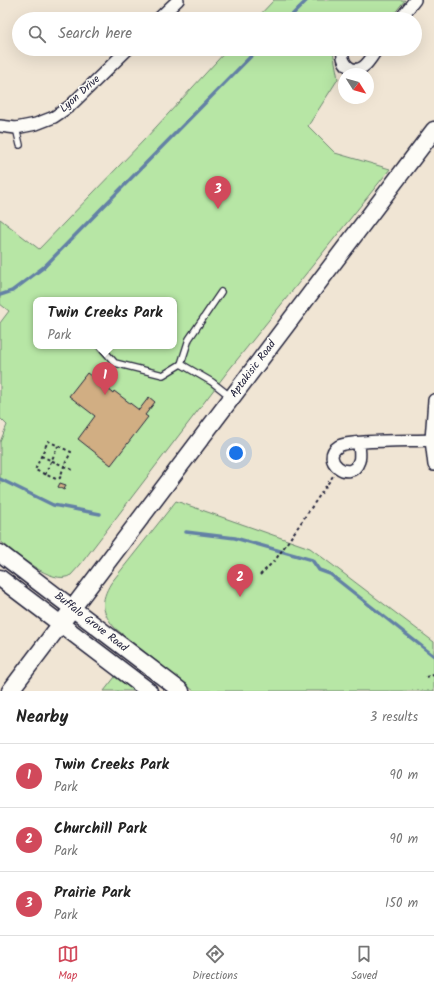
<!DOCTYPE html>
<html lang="en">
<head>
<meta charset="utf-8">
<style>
  body { margin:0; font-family:Kalam,sans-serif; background:#f2f2f2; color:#222 }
  .compass { position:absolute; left:338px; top:68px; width:36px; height:36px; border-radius:50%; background:#fff; box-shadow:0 4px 16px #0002; rotate:127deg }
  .you { position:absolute; left:236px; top:453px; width:14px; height:14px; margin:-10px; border:3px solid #fff; border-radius:50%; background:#1a73e8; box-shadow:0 0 0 6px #1a73e833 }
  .badge { display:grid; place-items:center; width:26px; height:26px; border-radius:50%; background:#d1495b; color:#fff; font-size:13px; font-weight:700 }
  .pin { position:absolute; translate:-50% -33px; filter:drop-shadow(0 1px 2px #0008) }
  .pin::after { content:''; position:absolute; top:21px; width:14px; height:12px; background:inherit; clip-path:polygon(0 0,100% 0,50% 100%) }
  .popup { position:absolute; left:33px; top:297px; width:144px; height:52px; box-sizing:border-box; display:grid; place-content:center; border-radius:8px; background:#fff; filter:drop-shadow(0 1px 3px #0005); font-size:13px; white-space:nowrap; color:#767676 }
  .popup b { font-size:15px; color:#222 }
  .popup::after { content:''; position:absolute; left:50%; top:100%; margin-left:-8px; border:8px solid transparent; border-top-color:#fff }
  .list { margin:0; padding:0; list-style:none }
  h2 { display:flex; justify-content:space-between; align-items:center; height:52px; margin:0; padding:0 16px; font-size:17px }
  h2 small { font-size:13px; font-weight:400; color:#767676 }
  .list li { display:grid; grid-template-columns:26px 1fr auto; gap:12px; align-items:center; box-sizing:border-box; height:64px; padding:0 16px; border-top:1px solid #e0e0e0 }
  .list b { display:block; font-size:15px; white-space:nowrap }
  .list p { margin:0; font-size:13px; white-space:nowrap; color:#767676 }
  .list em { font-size:13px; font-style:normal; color:#767676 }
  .icon { flex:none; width:22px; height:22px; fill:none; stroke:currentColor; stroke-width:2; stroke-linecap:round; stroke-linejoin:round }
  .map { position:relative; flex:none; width:434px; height:691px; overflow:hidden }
  .search { position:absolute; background:#fff; box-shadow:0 4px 16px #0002; left:12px; right:12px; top:12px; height:44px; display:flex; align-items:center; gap:10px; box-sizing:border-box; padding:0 14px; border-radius:22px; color:#767676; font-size:15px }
  .sheet { height:244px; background:#fff }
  nav { display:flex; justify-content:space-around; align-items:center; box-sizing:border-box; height:56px; border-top:1px solid #e0e0e0; background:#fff; font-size:11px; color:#767676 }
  nav a { display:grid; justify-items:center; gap:2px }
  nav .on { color:#d1495b }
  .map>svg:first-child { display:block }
</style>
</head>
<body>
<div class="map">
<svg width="434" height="691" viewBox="0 0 434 691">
  <rect width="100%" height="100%" fill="#f0e5d4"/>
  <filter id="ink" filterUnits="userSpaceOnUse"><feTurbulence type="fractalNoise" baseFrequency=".025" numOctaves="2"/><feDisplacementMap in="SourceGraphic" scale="8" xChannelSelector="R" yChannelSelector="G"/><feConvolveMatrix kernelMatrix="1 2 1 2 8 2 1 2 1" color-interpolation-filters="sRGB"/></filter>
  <g filter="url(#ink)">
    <!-- green -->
    <g fill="#b7e6a5" stroke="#6c8470" fill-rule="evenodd">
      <polygon points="274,0 405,0 390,19 256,19"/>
      <path d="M 228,49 L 334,49 L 333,51 L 338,79 L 308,126 L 335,153 L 390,169 L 228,371 L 80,565 C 77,568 74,572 71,575 C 52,587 15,552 0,541 L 0,442 L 7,425 L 0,418 L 0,323 L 9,311 L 0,304 L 0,219 L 39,249 L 145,139 ZM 36,300 L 174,300 L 174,346 L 36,346 Z"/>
      <path d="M 176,501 L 310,548 L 434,642 L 434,691 L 194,691 L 116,629 C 101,613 100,601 111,583 Z"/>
      <polygon points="115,677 134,691 104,691"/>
    </g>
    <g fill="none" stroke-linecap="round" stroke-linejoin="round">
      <!-- stream -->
      <g stroke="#6381a5" stroke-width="3.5">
        <polyline points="288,19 307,0"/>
        <polyline points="0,295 12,291 44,267 258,49"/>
        <polyline points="0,479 53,505 100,514"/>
        <polyline points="186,532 235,538 312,560 319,570 330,574 434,656"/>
      </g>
    </g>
    <!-- building -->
    <g fill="#d1ae83" stroke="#22223b">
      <polygon points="87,373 113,393 114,391 139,410 149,397 155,402 145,415 148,417 111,465 78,439 95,416 69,396"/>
      <polygon points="60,483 66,485 64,490 58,487"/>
    </g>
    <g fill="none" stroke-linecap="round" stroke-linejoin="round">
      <!-- service casing -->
      <g stroke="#22223b" stroke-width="8">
        <g id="service">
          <polyline points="16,128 20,145"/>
          <polyline points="221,292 189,339 181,364 212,382 231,397"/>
          <polyline points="100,346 115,363 163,375 181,364"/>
        </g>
      </g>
      <!-- minor casing -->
      <g stroke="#22223b" stroke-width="14">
        <g id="minor">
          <polyline points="158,19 178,0"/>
          <polyline points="400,19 415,0"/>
          <path d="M 344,49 C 339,61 351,75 363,67 C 369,63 373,55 377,49"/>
          <polyline points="0,126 16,128 36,124 54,117 70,106 128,49"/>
          <polyline points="434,400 431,440 434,465"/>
          <path d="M 359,443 C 359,448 361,456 359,461 C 351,485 318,459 339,446 C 348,440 416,441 431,440"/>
        </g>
      </g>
      <!-- secondary casing -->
      <g stroke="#22223b" stroke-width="19">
        <g id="secondary">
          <polyline points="0,553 181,691"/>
          <polyline points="0,578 149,691"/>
          <polyline points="10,691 434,130"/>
        </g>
      </g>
      <!-- path -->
      <g stroke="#22223b" stroke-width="2" stroke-dasharray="3 3" stroke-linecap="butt">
        <polyline points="41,456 64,466 60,478 56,479 35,470 48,441 71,452 64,466 73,470"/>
        <polyline points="45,475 58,446"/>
        <polyline points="260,575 276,559 333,476"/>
        <polyline points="426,677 434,675"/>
      </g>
      <!-- service -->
      <use href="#service" stroke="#fdfcf7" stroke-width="5.5"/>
      <!-- minor -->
      <use href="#minor" stroke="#fdfcf7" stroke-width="11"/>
      <!-- secondary -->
      <use href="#secondary" stroke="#fdfcf7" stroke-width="16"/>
    </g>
  </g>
  <g text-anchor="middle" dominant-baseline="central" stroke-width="3" stroke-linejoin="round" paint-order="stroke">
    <!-- street labels -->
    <g font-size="11" fill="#22223b" stroke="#fdfcf7">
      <text transform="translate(80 94) rotate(-42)">Lyon Drive</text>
      <text transform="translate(253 369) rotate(-53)">Aptakisic Road</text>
      <text transform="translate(91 622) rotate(38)">Buffalo Grove Road</text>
    </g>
  </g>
</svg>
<svg class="compass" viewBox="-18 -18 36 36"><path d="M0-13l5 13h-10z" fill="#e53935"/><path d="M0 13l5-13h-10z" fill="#767676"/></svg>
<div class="you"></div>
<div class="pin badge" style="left:105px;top:395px">1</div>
<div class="popup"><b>Twin Creeks Park</b>Park</div>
<div class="pin badge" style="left:240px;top:597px">2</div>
<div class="pin badge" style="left:218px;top:209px">3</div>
<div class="search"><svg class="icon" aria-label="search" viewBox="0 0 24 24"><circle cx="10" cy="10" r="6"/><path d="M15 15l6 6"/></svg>Search here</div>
</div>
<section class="sheet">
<h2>Nearby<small>3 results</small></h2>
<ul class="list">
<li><span class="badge">1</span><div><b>Twin Creeks Park</b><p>Park</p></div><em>90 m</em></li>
<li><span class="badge">2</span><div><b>Churchill Park</b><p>Park</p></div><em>90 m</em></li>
<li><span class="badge">3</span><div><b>Prairie Park</b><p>Park</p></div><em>150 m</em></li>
</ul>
</section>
<nav>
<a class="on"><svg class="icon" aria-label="map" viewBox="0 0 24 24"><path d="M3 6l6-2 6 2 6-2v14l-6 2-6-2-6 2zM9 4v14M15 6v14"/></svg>Map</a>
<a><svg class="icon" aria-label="directions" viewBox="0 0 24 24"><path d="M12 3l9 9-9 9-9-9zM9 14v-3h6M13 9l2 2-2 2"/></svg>Directions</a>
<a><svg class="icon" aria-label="saved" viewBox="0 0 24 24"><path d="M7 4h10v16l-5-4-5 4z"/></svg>Saved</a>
</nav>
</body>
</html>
